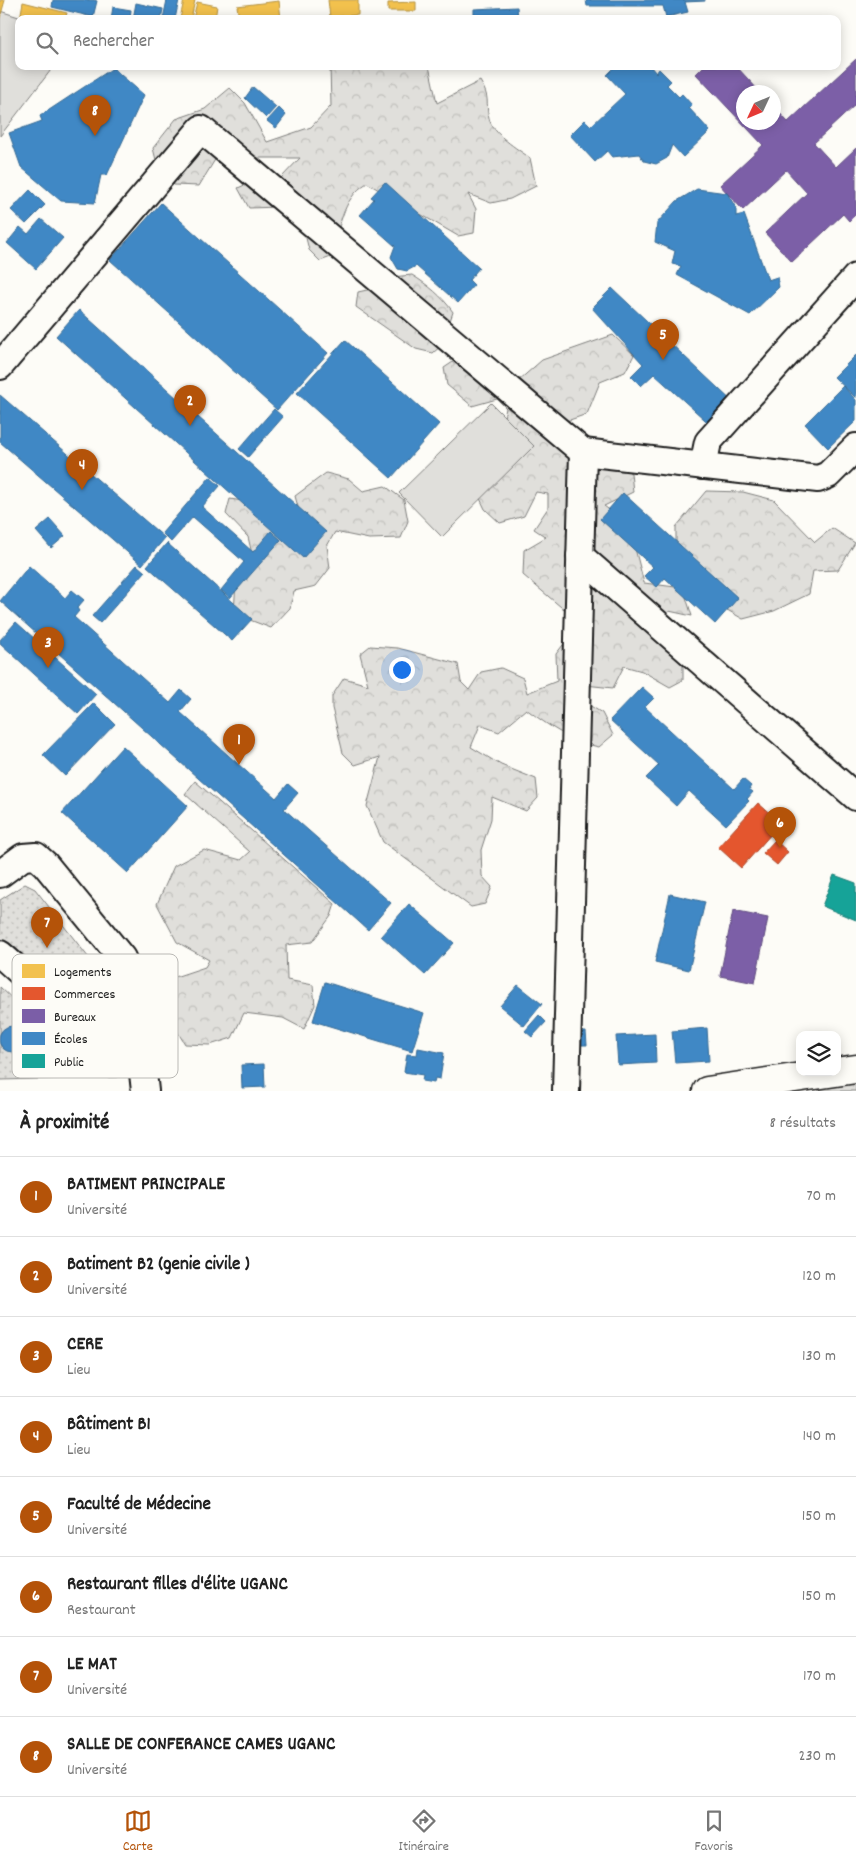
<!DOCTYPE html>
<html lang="fr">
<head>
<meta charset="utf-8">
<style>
  body { margin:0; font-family:Dekko,sans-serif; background:#f2f2f2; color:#222 }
  .controls { position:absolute; right:15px; bottom:15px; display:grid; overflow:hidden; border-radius:10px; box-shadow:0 2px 12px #0003 }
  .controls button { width:45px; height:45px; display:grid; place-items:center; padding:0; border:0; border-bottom:1px solid #e0e0e0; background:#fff; color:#222; font:25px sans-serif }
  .compass { position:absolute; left:736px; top:85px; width:45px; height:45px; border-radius:50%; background:#fff; box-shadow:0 2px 12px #0003; rotate:226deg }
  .you { position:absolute; left:401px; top:669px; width:18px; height:18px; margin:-12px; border:4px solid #fff; border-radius:50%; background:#1a73e8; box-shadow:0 0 0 8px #1a73e833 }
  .badge { display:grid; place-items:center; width:32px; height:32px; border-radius:50%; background:#b45309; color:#fff; font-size:16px; font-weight:700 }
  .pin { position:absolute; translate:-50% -41px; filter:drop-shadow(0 1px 2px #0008) }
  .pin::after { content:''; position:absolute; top:26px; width:18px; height:15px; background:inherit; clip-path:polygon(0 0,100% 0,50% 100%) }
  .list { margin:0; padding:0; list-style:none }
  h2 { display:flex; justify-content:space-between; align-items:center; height:65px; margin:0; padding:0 20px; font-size:21px }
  h2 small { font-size:16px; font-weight:400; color:#767676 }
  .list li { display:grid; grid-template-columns:32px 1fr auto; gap:15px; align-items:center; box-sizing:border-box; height:80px; padding:0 20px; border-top:1px solid #e0e0e0 }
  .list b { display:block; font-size:19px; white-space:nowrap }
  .list p { margin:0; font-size:16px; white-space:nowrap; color:#767676 }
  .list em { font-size:16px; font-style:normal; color:#767676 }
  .icon { flex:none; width:28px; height:28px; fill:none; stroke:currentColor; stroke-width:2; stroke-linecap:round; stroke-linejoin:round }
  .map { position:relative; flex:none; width:856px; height:1091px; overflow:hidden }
  .search { position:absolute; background:#fff; box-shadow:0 2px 12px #0003; left:15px; right:15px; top:15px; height:55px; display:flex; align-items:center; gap:12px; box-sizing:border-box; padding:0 18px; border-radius:10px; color:#767676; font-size:19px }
  .sheet { height:705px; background:#fff }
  nav { display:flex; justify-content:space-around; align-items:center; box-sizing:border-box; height:70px; border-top:1px solid #e0e0e0; background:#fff; font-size:14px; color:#767676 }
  nav a { display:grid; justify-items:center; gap:2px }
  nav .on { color:#b45309 }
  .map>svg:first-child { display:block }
</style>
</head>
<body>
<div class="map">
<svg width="856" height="1091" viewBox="0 0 856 1091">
  <defs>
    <pattern id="grass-dots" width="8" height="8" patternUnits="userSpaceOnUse" patternTransform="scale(1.25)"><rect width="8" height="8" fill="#e0dfdb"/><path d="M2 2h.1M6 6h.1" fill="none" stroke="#c0bfbb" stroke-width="1.8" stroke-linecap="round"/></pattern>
    <pattern id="forest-crowns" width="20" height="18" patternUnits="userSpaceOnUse" patternTransform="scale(1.25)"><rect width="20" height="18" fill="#e0dfdb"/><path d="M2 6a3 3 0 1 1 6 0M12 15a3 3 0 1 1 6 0" fill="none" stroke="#c0bfbb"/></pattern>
  </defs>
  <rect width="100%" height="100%" fill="#fdfcf7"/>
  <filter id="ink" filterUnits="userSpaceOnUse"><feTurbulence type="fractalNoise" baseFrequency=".02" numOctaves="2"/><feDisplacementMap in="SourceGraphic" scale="10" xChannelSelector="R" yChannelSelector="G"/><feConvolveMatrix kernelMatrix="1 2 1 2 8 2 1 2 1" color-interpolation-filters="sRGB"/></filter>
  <g filter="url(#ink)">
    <!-- grass -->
    <g fill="url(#grass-dots)" stroke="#7e7e7c">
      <polygon points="25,884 35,889 110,985 105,1000 86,1003 0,944 0,900"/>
      <polygon points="0,987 52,1036 108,1017 127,1017 125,1066 118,1066 118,1077 0,1080"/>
    </g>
    <!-- forest -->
    <g fill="url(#forest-crowns)" stroke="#7e7e7c">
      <path d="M 330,66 L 429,66 L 437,103 L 480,81 C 491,99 485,101 489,118 C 492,134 518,149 530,158 L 536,186 L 510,199 L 491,203 L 468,194 L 476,209 L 474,233 L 458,236 L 367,183 C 341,199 340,229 331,257 L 320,261 L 309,250 L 302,222 L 279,207 L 249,208 L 238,188 L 249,183 L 281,178 L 300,158 L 216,158 L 199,186 L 174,185 L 158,168 L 153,148 L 176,119 L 205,109 L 230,88 L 245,103 L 267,142 L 311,127 L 331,106 Z"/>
      <path d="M 412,275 C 428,285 442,296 453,312 L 442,345 L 433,353 L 416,349 L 356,307 L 358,292 L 376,288 L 392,277 Z"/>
      <path d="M 613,335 L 634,355 L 625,372 L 600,382 L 587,414 L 564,422 L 597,453 L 631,473 L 633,492 L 604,506 L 626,522 L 632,537 L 644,583 L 683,588 L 692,616 L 669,611 L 663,622 L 683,660 L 683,680 L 670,687 L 642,671 L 624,666 L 613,688 L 585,685 L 584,702 L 602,713 L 613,735 L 599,747 C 571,742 549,726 526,709 L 499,732 L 480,725 L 471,747 L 501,765 L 536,779 L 538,798 L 526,811 L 492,797 L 491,819 L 481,850 L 482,876 L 492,887 L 485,904 L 471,907 L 383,842 L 367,806 L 380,757 L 355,765 L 343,753 L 332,708 L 332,696 L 344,678 L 368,685 L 360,654 L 370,646 L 398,648 L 458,664 L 461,682 L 469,690 L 481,672 L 501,668 L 523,678 L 527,693 L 557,681 L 556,654 L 573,632 L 586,622 L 561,607 L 523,575 L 524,550 L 546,537 L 534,529 L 548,508 L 548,494 L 536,492 L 524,516 L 500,523 L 485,509 L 477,492 L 502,427 L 506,408 L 497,399 L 472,406 L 447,385 L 444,368 L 456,360 L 518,381 L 542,360 Z"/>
      <polygon points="326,473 349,479 363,491 385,486 404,500 408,521 401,538 369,539 335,532 327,546 330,568 316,586 294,591 290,608 271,628 234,614 236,580 254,562 248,537 226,514 230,499 262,504 306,536 295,496"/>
      <polygon points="706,491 743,492 774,500 815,542 832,528 855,543 838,570 813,571 809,594 774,611 743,619 708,599 676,560 676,527"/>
      <polygon points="195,781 335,904 331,916 312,942 286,945 287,980 313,985 315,1005 304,1029 283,1018 244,1013 232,1038 210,1045 185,1044 170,1020 166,980 205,967 209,960 177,942 157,904 174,866 204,850 241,860 250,852 185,794"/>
      <polygon points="856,1070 856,1091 819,1091 810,1072"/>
    </g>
    <!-- garden -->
    <g fill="#e0dfdb" stroke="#7e7e7c">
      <polygon points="0,11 25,19 19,19 19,66 54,66 0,136"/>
      <polygon points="491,403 534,446 442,537 399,493"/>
    </g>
    <!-- homes -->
    <g fill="#f2c14e" stroke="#b2903f">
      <polygon points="0,0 5,0 0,18"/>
      <polygon points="184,0 195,0 191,19 180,19"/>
      <polygon points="328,0 358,0 358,15 330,17"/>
      <polygon points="279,1 281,19 239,19 237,6"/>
      <polygon points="23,2 67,13 65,19 20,19"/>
      <polygon points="197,2 217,6 215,19 193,19"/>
      <polygon points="416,2 416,11 388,11 388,3"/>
    </g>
    <!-- shops -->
    <g fill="#e4572e" stroke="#a84529">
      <polygon points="758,803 781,823 741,868 718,847"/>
      <polygon points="775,840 788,852 777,865 763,853"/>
    </g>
    <!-- offices -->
    <g fill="#7b5ea7" stroke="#5e4a7d">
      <polygon points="856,59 856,104 814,143 836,167 856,148 856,214 849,221 843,214 792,262 765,233 807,193 786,170 743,210 727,193 720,185 763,145 696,74 704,66 736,66 760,92 744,92 744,122 774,122 774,107 788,122"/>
      <polygon points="733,911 768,918 755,983 720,976"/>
    </g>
    <!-- schools -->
    <g fill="#3f88c5" stroke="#346892">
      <polygon points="53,0 94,0 97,1 93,17 52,7"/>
      <polygon points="167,0 179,0 175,19 163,19"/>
      <polygon points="586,0 705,0 705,1 685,2 688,12 666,17 663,6 587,6"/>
      <polygon points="136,3 163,9 161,19 133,19"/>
      <polygon points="113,7 131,10 130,19 111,19"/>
      <polygon points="517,7 518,19 474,19 474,9"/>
      <polygon points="616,66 650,66 656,73 659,69 671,81 667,85 679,97 682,94 692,105 689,108 710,131 683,157 672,145 667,158 656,164 644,161 639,154 612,157 607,151 595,162 570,135 585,120 591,126 625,94 607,75"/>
      <polygon points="113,68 144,95 107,175 101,175 95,203 61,201 21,167 9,133 42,121 40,116"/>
      <polygon points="253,87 276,107 266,118 245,98"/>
      <polygon points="279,108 286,115 276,128 267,121"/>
      <polygon points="385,182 479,268 469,280 474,285 458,303 416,266 407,271 398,269 391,257 395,246 360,215 374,199 371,197"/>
      <polygon points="697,189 727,193 736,208 736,216 744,214 768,280 777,277 779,287 750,315 677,275 681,266 672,264 675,251 655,242 657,223 677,201"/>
      <polygon points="30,190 45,205 26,224 11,210"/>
      <polygon points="161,203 328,353 277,410 110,260"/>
      <polygon points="41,219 63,238 36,269 7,243 20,227 28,234"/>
      <polygon points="612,288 737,406 714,428 654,374 641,386 631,376 643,364 592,308"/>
      <polygon points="79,310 326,532 303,558 56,336"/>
      <polygon points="345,340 439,424 391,478 297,393"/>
      <polygon points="856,355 856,398 834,377"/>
      <polygon points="843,386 856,400 856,421 828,448 805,424"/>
      <polygon points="0,395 165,538 142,565 0,442"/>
      <polygon points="274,409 283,417 248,457 239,449"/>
      <polygon points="210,477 220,486 202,507 253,552 271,531 281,540 230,598 221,590 244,562 193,517 171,542 162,533"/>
      <polygon points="623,493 738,598 715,624 665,578 657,587 644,576 653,567 600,519"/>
      <polygon points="50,519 65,536 51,548 36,531"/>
      <polygon points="167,543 252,619 232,641 147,566"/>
      <polygon points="137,565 145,572 100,623 92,616"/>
      <polygon points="29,566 65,598 72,590 84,600 77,608 79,611 74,617 170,703 181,690 191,699 180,712 276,798 288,784 298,793 284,809 391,903 368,930 0,601"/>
      <polygon points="16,622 96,694 78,714 0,643 0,640"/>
      <polygon points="642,687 654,698 645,707 734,789 743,779 751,786 749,789 753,792 747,799 749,801 726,825 689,791 676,806 646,778 659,765 610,720"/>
      <polygon points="94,703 115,724 65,776 43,755"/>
      <polygon points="123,746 188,806 128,873 62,813"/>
      <polygon points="670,894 705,902 689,970 655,962"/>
      <polygon points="409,904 454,943 425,975 381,936"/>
      <polygon points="325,982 424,1013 412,1051 313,1021"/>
      <polygon points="518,985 542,1004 524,1026 500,1006"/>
      <polygon points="539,1015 546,1022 532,1037 525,1031"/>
      <circle cx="12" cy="1039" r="13"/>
      <polygon points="707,1028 709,1061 675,1063 672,1031"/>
      <polygon points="575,1032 586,1032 587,1045 575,1045"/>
      <polygon points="655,1034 656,1063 618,1065 616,1036"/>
      <polygon points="418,1048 444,1053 440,1079 435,1078 434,1083 422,1081 423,1075 404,1072 407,1054 417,1055"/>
      <polygon points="264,1064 265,1087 242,1088 241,1065"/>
    </g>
    <!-- public -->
    <polygon fill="#17a398" stroke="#187a73" points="834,875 856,883 856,920 822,906"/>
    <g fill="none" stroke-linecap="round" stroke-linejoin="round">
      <!-- minor casing -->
      <g stroke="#1c1c1c" stroke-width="30">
        <g id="minor">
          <polyline points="0,366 201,129 583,452 566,1091"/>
          <polyline points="583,452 818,479 828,475 856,447"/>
          <polyline points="703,466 708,442 856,277"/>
          <polyline points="580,556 856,797"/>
          <polyline points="0,874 23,857 36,856 45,864 122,958 133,983 145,1091"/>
          <path d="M 0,954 C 21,971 42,997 68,1006 C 89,1014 114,1008 135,1005"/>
        </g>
      </g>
      <!-- major casing -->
      <g stroke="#1c1c1c" stroke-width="31">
        <polyline id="major" points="707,1091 856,1069"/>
      </g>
      <!-- minor -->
      <use href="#minor" stroke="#fdfcf7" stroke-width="26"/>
      <!-- major -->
      <use href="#major" stroke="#fdfcf7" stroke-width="28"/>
    </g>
  </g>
  <!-- legend -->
  <rect x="12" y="954" width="166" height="124" rx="8" fill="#fdfcf7" stroke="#bab9b5" stroke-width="1"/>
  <rect x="22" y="964" width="23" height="14" fill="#f2c14e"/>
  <rect x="22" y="987" width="23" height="13" fill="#e4572e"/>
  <rect x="22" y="1009" width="23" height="14" fill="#7b5ea7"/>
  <rect x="22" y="1032" width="23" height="13" fill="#3f88c5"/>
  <rect x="22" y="1054" width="23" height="14" fill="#17a398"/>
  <g font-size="14" fill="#1c1c1c">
    <text x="54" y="976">Logements</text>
    <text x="54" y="998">Commerces</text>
    <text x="54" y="1021">Bureaux</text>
    <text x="54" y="1043">Écoles</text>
    <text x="54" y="1066">Public</text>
  </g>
</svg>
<div class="controls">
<button><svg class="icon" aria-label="layers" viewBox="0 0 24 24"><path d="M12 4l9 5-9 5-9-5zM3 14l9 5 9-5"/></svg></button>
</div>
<svg class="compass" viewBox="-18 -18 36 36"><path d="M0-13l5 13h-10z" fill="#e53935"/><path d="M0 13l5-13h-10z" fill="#767676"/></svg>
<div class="you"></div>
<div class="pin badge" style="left:239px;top:765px">1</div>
<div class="pin badge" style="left:190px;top:426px">2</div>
<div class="pin badge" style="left:48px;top:668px">3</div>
<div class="pin badge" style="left:82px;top:490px">4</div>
<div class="pin badge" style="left:663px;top:360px">5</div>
<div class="pin badge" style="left:780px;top:848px">6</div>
<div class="pin badge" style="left:47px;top:948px">7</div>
<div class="pin badge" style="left:95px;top:136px">8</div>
<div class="search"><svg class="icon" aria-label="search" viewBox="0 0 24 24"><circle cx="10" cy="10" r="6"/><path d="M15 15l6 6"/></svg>Rechercher</div>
</div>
<section class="sheet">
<h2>À proximité<small>8 résultats</small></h2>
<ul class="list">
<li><span class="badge">1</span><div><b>BATIMENT PRINCIPALE</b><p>Université</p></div><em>70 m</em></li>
<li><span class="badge">2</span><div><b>Batiment B2 (genie civile )</b><p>Université</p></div><em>120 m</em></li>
<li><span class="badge">3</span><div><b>CERE</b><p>Lieu</p></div><em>130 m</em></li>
<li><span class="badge">4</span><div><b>Bâtiment B1</b><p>Lieu</p></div><em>140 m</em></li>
<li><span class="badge">5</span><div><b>Faculté de Médecine</b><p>Université</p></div><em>150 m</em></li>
<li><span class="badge">6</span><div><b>Restaurant filles d'élite UGANC</b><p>Restaurant</p></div><em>150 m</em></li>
<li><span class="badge">7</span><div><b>LE MAT</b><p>Université</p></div><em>170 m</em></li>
<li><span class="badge">8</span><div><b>SALLE DE CONFERANCE CAMES UGANC</b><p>Université</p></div><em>230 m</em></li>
</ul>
</section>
<nav>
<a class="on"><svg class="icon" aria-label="map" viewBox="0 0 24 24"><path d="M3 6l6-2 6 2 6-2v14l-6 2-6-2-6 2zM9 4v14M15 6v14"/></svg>Carte</a>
<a><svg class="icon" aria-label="directions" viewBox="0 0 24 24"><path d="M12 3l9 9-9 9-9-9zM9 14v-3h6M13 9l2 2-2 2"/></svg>Itinéraire</a>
<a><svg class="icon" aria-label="saved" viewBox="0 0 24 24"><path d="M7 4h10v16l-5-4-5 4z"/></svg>Favoris</a>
</nav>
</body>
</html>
